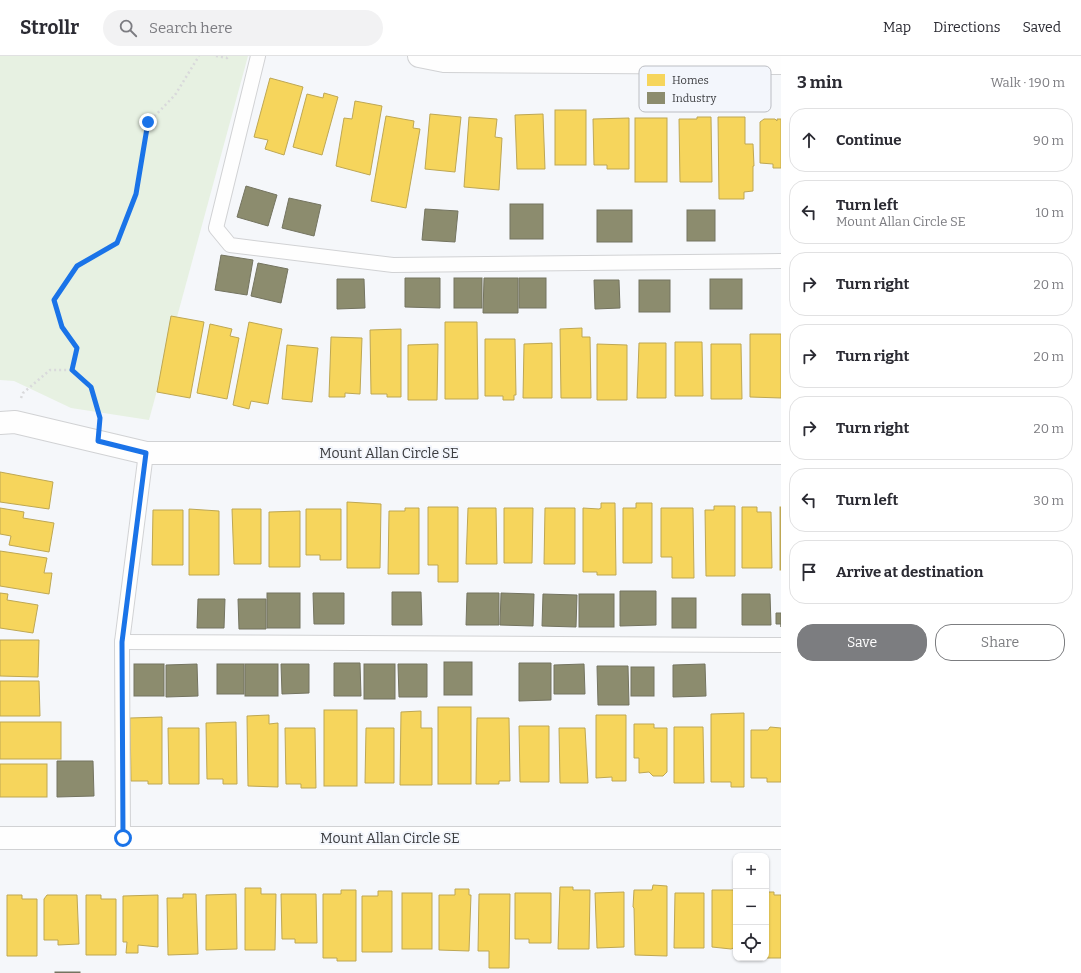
<!DOCTYPE html>
<html lang="en">
<head>
<meta charset="utf-8">
<style>
  body { margin:0; font-family:Bitter,serif; background:#f2f2f3; color:#2b2b33 }
  .controls { position:absolute; right:12px; bottom:12px; display:grid; overflow:hidden; border-radius:8px; box-shadow:0 1px 3px #0004 }
  .controls button { width:36px; height:36px; display:grid; place-items:center; padding:0; border:0; border-bottom:1px solid #e1e1e2; background:#fff; color:#2b2b33; font:20px sans-serif }
  .stop { position:absolute; width:12px; height:12px; margin:-9px; border:3px solid #1a73e8; border-radius:50%; background:#fff }
  .stop.end { background:#1a73e8; border-color:#fff; box-shadow:0 1px 4px #0008 }
  .list { margin:0; padding:0; list-style:none }
  h2 { display:flex; justify-content:space-between; align-items:center; height:52px; margin:0; padding:0 16px; font-size:17px }
  h2 small { font-size:13px; font-weight:400; color:#7c7c81 }
  .list li { display:grid; grid-template-columns:26px 1fr auto; gap:12px; align-items:center; box-sizing:border-box; height:64px; margin:0 8px 8px; padding:0 8px; border:1px solid #e1e1e2; border-radius:16px }
  .list b { display:block; font-size:15px; white-space:nowrap }
  .list p { margin:0; font-size:13px; white-space:nowrap; color:#7c7c81 }
  .list em { font-size:13px; font-style:normal; color:#7c7c81 }
  .actions { display:flex; gap:8px; padding:12px 16px }
  .actions a { flex:1; padding:9px 0; border:1px solid #7c7d80; border-radius:16px; text-align:center; font-size:14px; color:#7c7d80 }
  .actions .main { background:#7c7d80; color:#fff }
  .icon { flex:none; width:22px; height:22px; fill:none; stroke:currentColor; stroke-width:2; stroke-linecap:round; stroke-linejoin:round }
  .map { position:relative; flex:none; width:781px; height:917px; overflow:hidden }
  header { display:flex; align-items:center; gap:24px; box-sizing:border-box; height:56px; padding:0 20px; background:#fff; border-bottom:1px solid #e1e1e2 }
  header strong { font-size:19px }
  nav { display:flex; gap:22px; margin-inline-start:auto; font-size:14px }
  .search { width:280px; height:36px; background:#f2f2f3; display:flex; align-items:center; gap:10px; box-sizing:border-box; padding:0 14px; border-radius:22px; color:#7c7c81; font-size:15px }
  main { display:flex }
  aside { flex:1; background:#fff }
  .map>svg:first-child { display:block }
</style>
</head>
<body>
<header>
<strong>Strollr</strong>
<div class="search"><svg class="icon" aria-label="search" viewBox="0 0 24 24"><circle cx="10" cy="10" r="6"/><path d="M15 15l6 6"/></svg>Search here</div>
<nav><a>Map</a><a>Directions</a><a>Saved</a></nav>
</header>
<main>
<div class="map">
<svg width="781" height="917" viewBox="0 0 781 917">
  <rect width="100%" height="100%" fill="#f5f7fa"/>
  <!-- green -->
  <polygon fill="#e7f1e2" points="0,0 248,0 149,364 71,352 14,325 0,324"/>
  <!-- homes -->
  <g fill="#f6d55c" stroke="#bea753">
    <polygon points="270,22 303,31 284,99 265,93 268,84 254,81"/>
    <polygon points="324,37 338,41 322,99 293,91 307,38 323,42"/>
    <polygon points="355,45 382,50 370,119 336,110 344,62 352,63"/>
    <rect x="555" y="54" width="31" height="55"/>
    <polygon points="430,58 461,61 455,116 425,113"/>
    <polygon points="543,58 545,113 517,113 515,59"/>
    <polygon points="386,60 414,65 413,72 420,73 406,152 371,145"/>
    <polygon points="469,61 497,63 495,81 502,82 499,134 464,131"/>
    <polygon points="697,61 711,61 712,126 680,126 679,63 697,63"/>
    <polygon points="718,61 745,61 745,88 753,88 754,110 753,110 753,135 744,136 744,143 719,143"/>
    <polygon points="629,62 629,113 607,113 607,109 594,109 593,63"/>
    <rect x="635" y="62" width="32" height="64"/>
    <polygon points="764,63 775,63 777,65 777,63 781,63 781,112 773,112 773,108 760,107 760,66"/>
    <polygon points="171,260 204,266 190,342 157,336"/>
    <polygon points="249,266 282,273 268,348 251,345 249,353 233,349"/>
    <polygon points="445,266 477,266 478,343 445,343"/>
    <polygon points="210,268 232,273 230,280 239,282 227,343 197,337"/>
    <polygon points="582,272 582,281 590,281 591,342 561,342 560,273"/>
    <polygon points="401,273 401,341 387,341 387,338 371,338 370,274"/>
    <polygon points="750,278 781,278 781,342 750,341"/>
    <polygon points="331,281 362,282 360,338 345,337 345,341 329,341"/>
    <polygon points="485,283 515,283 516,339 514,339 514,344 503,344 503,340 485,340"/>
    <polygon points="675,286 702,286 703,340 675,340"/>
    <polygon points="552,287 552,342 523,342 524,288"/>
    <polygon points="639,287 666,287 666,342 637,342"/>
    <polygon points="438,288 437,344 408,344 408,289"/>
    <polygon points="597,288 627,289 627,344 597,344"/>
    <polygon points="711,288 741,288 742,343 711,343"/>
    <polygon points="287,289 318,292 312,346 282,343"/>
    <polygon points="0,416 53,426 49,453 0,446"/>
    <polygon points="347,446 381,448 380,512 347,512"/>
    <polygon points="601,447 615,447 616,519 597,519 597,516 583,516 583,452 599,453 601,452"/>
    <polygon points="636,447 652,447 652,507 623,507 623,452 636,452"/>
    <polygon points="714,450 735,450 735,520 706,520 705,454 714,454"/>
    <polygon points="428,451 458,451 458,526 438,526 438,509 428,509"/>
    <polygon points="742,451 757,451 757,456 771,456 772,512 742,512"/>
    <rect x="780" y="451" width="1" height="63"/>
    <polygon points="0,452 24,456 23,462 54,467 49,496 9,489 11,480 0,478"/>
    <polygon points="405,452 419,452 419,518 388,518 389,455 405,455"/>
    <polygon points="468,452 496,452 497,508 466,508"/>
    <polygon points="504,452 533,452 532,507 504,507"/>
    <polygon points="545,452 575,452 575,508 544,508"/>
    <polygon points="661,452 693,452 694,522 672,522 672,501 661,501"/>
    <polygon points="189,453 219,455 219,519 189,519"/>
    <polygon points="232,453 261,453 261,508 234,508"/>
    <polygon points="306,453 341,453 341,504 320,504 320,499 306,499"/>
    <polygon points="153,454 183,454 183,509 152,509"/>
    <polygon points="300,455 300,511 269,511 269,456"/>
    <polygon points="0,495 47,502 44,517 52,517 49,538 0,530"/>
    <polygon points="0,537 8,538 7,544 38,549 33,577 0,572"/>
    <polygon points="0,584 39,584 38,621 0,620"/>
    <polygon points="0,625 39,625 40,660 0,660"/>
    <rect x="438" y="651" width="33" height="77"/>
    <rect x="324" y="654" width="33" height="76"/>
    <polygon points="421,655 421,672 432,672 432,729 400,729 401,656"/>
    <polygon points="744,657 744,731 731,731 731,726 711,726 711,658"/>
    <polygon points="269,659 269,668 278,667 278,731 248,730 247,660"/>
    <polygon points="596,659 626,659 626,725 612,725 612,721 596,722"/>
    <polygon points="162,661 162,728 148,728 148,725 131,725 130,662"/>
    <polygon points="477,662 509,662 510,725 499,725 499,728 476,728"/>
    <rect x="0" y="666" width="61" height="37"/>
    <polygon points="236,666 237,728 223,728 223,723 207,723 206,667"/>
    <polygon points="634,668 654,668 654,672 667,672 667,716 663,720 653,720 649,716 639,717 639,702 634,702"/>
    <polygon points="519,670 549,670 549,726 520,726"/>
    <polygon points="674,671 703,671 704,727 674,727"/>
    <polygon points="770,671 781,672 781,726 767,726 767,722 751,722 751,674 768,674"/>
    <polygon points="168,672 199,672 199,728 169,728"/>
    <polygon points="285,672 315,672 316,732 301,732 301,728 286,728"/>
    <polygon points="366,672 394,672 394,727 365,727"/>
    <polygon points="559,672 585,672 588,727 560,727"/>
    <rect x="0" y="708" width="47" height="33"/>
    <polygon points="653,829 667,830 667,900 635,899 634,852 633,851 634,834 652,834"/>
    <polygon points="560,831 573,831 573,834 590,834 589,893 558,893"/>
    <polygon points="245,832 261,832 261,838 276,838 275,894 245,894"/>
    <polygon points="455,833 469,833 469,839 471,839 469,895 439,894 439,839 455,839"/>
    <polygon points="341,834 356,834 356,905 337,905 337,902 323,902 323,838 341,838"/>
    <polygon points="712,834 736,834 736,891 731,893 712,891"/>
    <polygon points="378,835 392,835 392,896 362,896 362,840 378,840"/>
    <polygon points="624,836 624,891 597,892 595,837"/>
    <polygon points="766,836 774,836 774,839 781,839 781,902 750,902 766,902"/>
    <rect x="402" y="837" width="30" height="56"/>
    <polygon points="515,837 551,837 551,887 529,887 529,883 515,883"/>
    <polygon points="675,837 704,837 704,892 674,892"/>
    <polygon points="183,838 196,838 198,898 168,899 167,842 183,842"/>
    <polygon points="236,838 237,893 206,894 206,839"/>
    <polygon points="281,838 316,838 317,887 295,887 295,883 282,883"/>
    <polygon points="479,838 510,838 509,912 489,912 489,895 478,895"/>
    <polygon points="7,839 22,839 22,843 37,843 37,900 7,900"/>
    <polygon points="47,839 77,839 79,888 58,889 58,884 44,884 44,843"/>
    <polygon points="86,839 101,839 101,843 116,843 116,899 86,899"/>
    <polygon points="158,839 158,891 138,889 138,897 126,897 127,886 123,886 123,840"/>
  </g>
  <!-- industry -->
  <g fill="#8c8c6e" stroke="#747460">
    <polygon points="246,130 277,139 268,170 237,161"/>
    <polygon points="289,142 321,149 314,180 282,172"/>
    <rect x="510" y="148" width="33" height="35"/>
    <polygon points="425,153 458,155 455,186 422,184"/>
    <rect x="597" y="154" width="35" height="32"/>
    <rect x="687" y="154" width="28" height="31"/>
    <polygon points="221,199 253,204 247,239 215,234"/>
    <polygon points="258,207 288,213 281,247 251,240"/>
    <polygon points="405,222 440,222 440,252 405,251"/>
    <rect x="454" y="222" width="28" height="30"/>
    <polygon points="484,222 518,222 518,257 483,257"/>
    <rect x="519" y="222" width="27" height="30"/>
    <polygon points="337,223 364,223 365,252 337,253"/>
    <rect x="710" y="223" width="32" height="30"/>
    <polygon points="594,224 619,224 620,252 595,253"/>
    <rect x="639" y="224" width="31" height="32"/>
    <polygon points="620,535 656,535 656,569 620,570"/>
    <polygon points="392,536 421,536 422,569 392,569"/>
    <rect x="267" y="537" width="33" height="35"/>
    <polygon points="313,537 344,537 344,568 314,568"/>
    <polygon points="467,537 499,537 499,569 466,569"/>
    <polygon points="501,537 534,538 533,570 500,569"/>
    <polygon points="543,538 577,539 576,571 542,570"/>
    <rect x="579" y="538" width="35" height="33"/>
    <polygon points="742,538 770,538 771,569 742,569"/>
    <rect x="672" y="542" width="24" height="30"/>
    <polygon points="198,543 225,543 224,572 197,572"/>
    <polygon points="238,543 266,543 266,573 239,573"/>
    <polygon points="776,557 781,557 781,571 781,568 776,568"/>
    <rect x="444" y="606" width="28" height="33"/>
    <polygon points="334,607 360,607 361,640 334,640"/>
    <polygon points="519,607 551,607 551,644 519,645"/>
    <rect x="134" y="608" width="30" height="32"/>
    <polygon points="197,608 198,640 166,641 166,609"/>
    <rect x="217" y="608" width="27" height="30"/>
    <rect x="245" y="608" width="33" height="32"/>
    <polygon points="281,608 309,608 309,637 282,638"/>
    <rect x="364" y="608" width="31" height="35"/>
    <polygon points="398,608 427,608 427,641 399,641"/>
    <polygon points="584,608 585,638 554,638 554,609"/>
    <polygon points="705,608 706,640 673,641 673,609"/>
    <polygon points="597,610 628,610 629,649 598,649"/>
    <rect x="631" y="611" width="23" height="29"/>
    <polygon points="57,705 93,705 94,740 57,741"/>
    <rect x="55" y="916" width="25" height="1"/>
  </g>
  <g fill="none" stroke-linecap="round" stroke-linejoin="round">
    <!-- lane casing -->
    <g stroke="#d1d2d4" stroke-width="16">
      <g id="lane">
        <polyline points="258,0 216,172 230,189 393,209 781,205"/>
        <polyline points="122,586 781,589"/>
        <polyline points="123,782 122,586 146,397"/>
      </g>
    </g>
    <!-- street casing -->
    <g stroke="#d1d2d4" stroke-width="24">
      <g id="street">
        <polyline points="419,0 444,5 781,7"/>
        <polyline points="0,367 15,366 146,397 781,397"/>
        <polyline points="0,782 781,782"/>
      </g>
    </g>
    <!-- path -->
    <g stroke="#d9d9db" stroke-width="2.5" stroke-dasharray="2 3" stroke-linecap="butt">
      <polyline points="216,0 227,2 229,0"/>
      <polyline points="72,314 91,331 99,360"/>
      <polyline points="21,342 23,337 50,314 72,314 77,292 62,271 54,244 77,210 117,187 136,137 149,66 175,39 199,0"/>
    </g>
    <!-- lane -->
    <use href="#lane" stroke="#fefefe" stroke-width="14"/>
    <!-- street -->
    <use href="#street" stroke="#fefefe" stroke-width="22"/>
  </g>
  <g fill="none" stroke-linecap="round" stroke-linejoin="round">
    <!-- route -->
    <polyline stroke="#1a73e8" stroke-width="5" points="123,782 122,586 146,397 98,385 100,362 91,331 72,314 77,292 62,271 54,244 77,210 117,187 136,138 148,66"/>
  </g>
  <g text-anchor="middle" dominant-baseline="central" stroke-width="4" stroke-linejoin="round" paint-order="stroke">
    <!-- street labels -->
    <g font-size="14" fill="#3b3c3f" stroke="#f3f6fc">
      <text x="389" y="397">Mount Allan Circle SE</text>
      <text x="390" y="782">Mount Allan Circle SE</text>
    </g>
  </g>
  <!-- legend -->
  <rect x="639" y="10" width="132" height="46" rx="6" fill="#f3f6fc" stroke="#bcbec3" stroke-width="1"/>
  <rect x="647" y="18" width="18" height="12" fill="#f6d55c"/>
  <rect x="647" y="36" width="18" height="12" fill="#8c8c6e"/>
  <g font-size="11" fill="#3b3c3f">
    <text x="672" y="28">Homes</text>
    <text x="672" y="46">Industry</text>
  </g>
</svg>
<div class="controls">
<button>+</button>
<button>−</button>
<button><svg class="icon" aria-label="locate" viewBox="0 0 24 24"><circle cx="12" cy="12" r="6"/><path d="M12 2v4M12 18v4M2 12h4M18 12h4"/></svg></button>
</div>
<div class="stop" style="left:123px;top:782px"></div>
<div class="stop end" style="left:148px;top:66px"></div>
</div>
<aside>
<h2>3 min<small>Walk · 190 m</small></h2>
<ul class="list">
<li><svg class="icon" aria-label="ahead" viewBox="0 0 24 24"><path d="M12 20V5M6 11l6-6 6 6"/></svg><div><b>Continue</b></div><em>90 m</em></li>
<li><svg class="icon" aria-label="left" viewBox="0 0 24 24"><path d="M17 20v-9H6M10 6l-5 5 5 5"/></svg><div><b>Turn left</b><p>Mount Allan Circle SE</p></div><em>10 m</em></li>
<li><svg class="icon" aria-label="right" viewBox="0 0 24 24"><path d="M7 20v-9h11M14 6l5 5-5 5"/></svg><div><b>Turn right</b></div><em>20 m</em></li>
<li><svg class="icon" aria-label="right" viewBox="0 0 24 24"><path d="M7 20v-9h11M14 6l5 5-5 5"/></svg><div><b>Turn right</b></div><em>20 m</em></li>
<li><svg class="icon" aria-label="right" viewBox="0 0 24 24"><path d="M7 20v-9h11M14 6l5 5-5 5"/></svg><div><b>Turn right</b></div><em>20 m</em></li>
<li><svg class="icon" aria-label="left" viewBox="0 0 24 24"><path d="M17 20v-9H6M10 6l-5 5 5 5"/></svg><div><b>Turn left</b></div><em>30 m</em></li>
<li><svg class="icon" aria-label="arrive" viewBox="0 0 24 24"><path d="M6 21V4h12l-3 4 3 4H6"/></svg><div><b>Arrive at destination</b></div></li>
</ul>
<div class="actions"><a class="main">Save</a><a>Share</a></div>
</aside>
</main>
</body>
</html>
